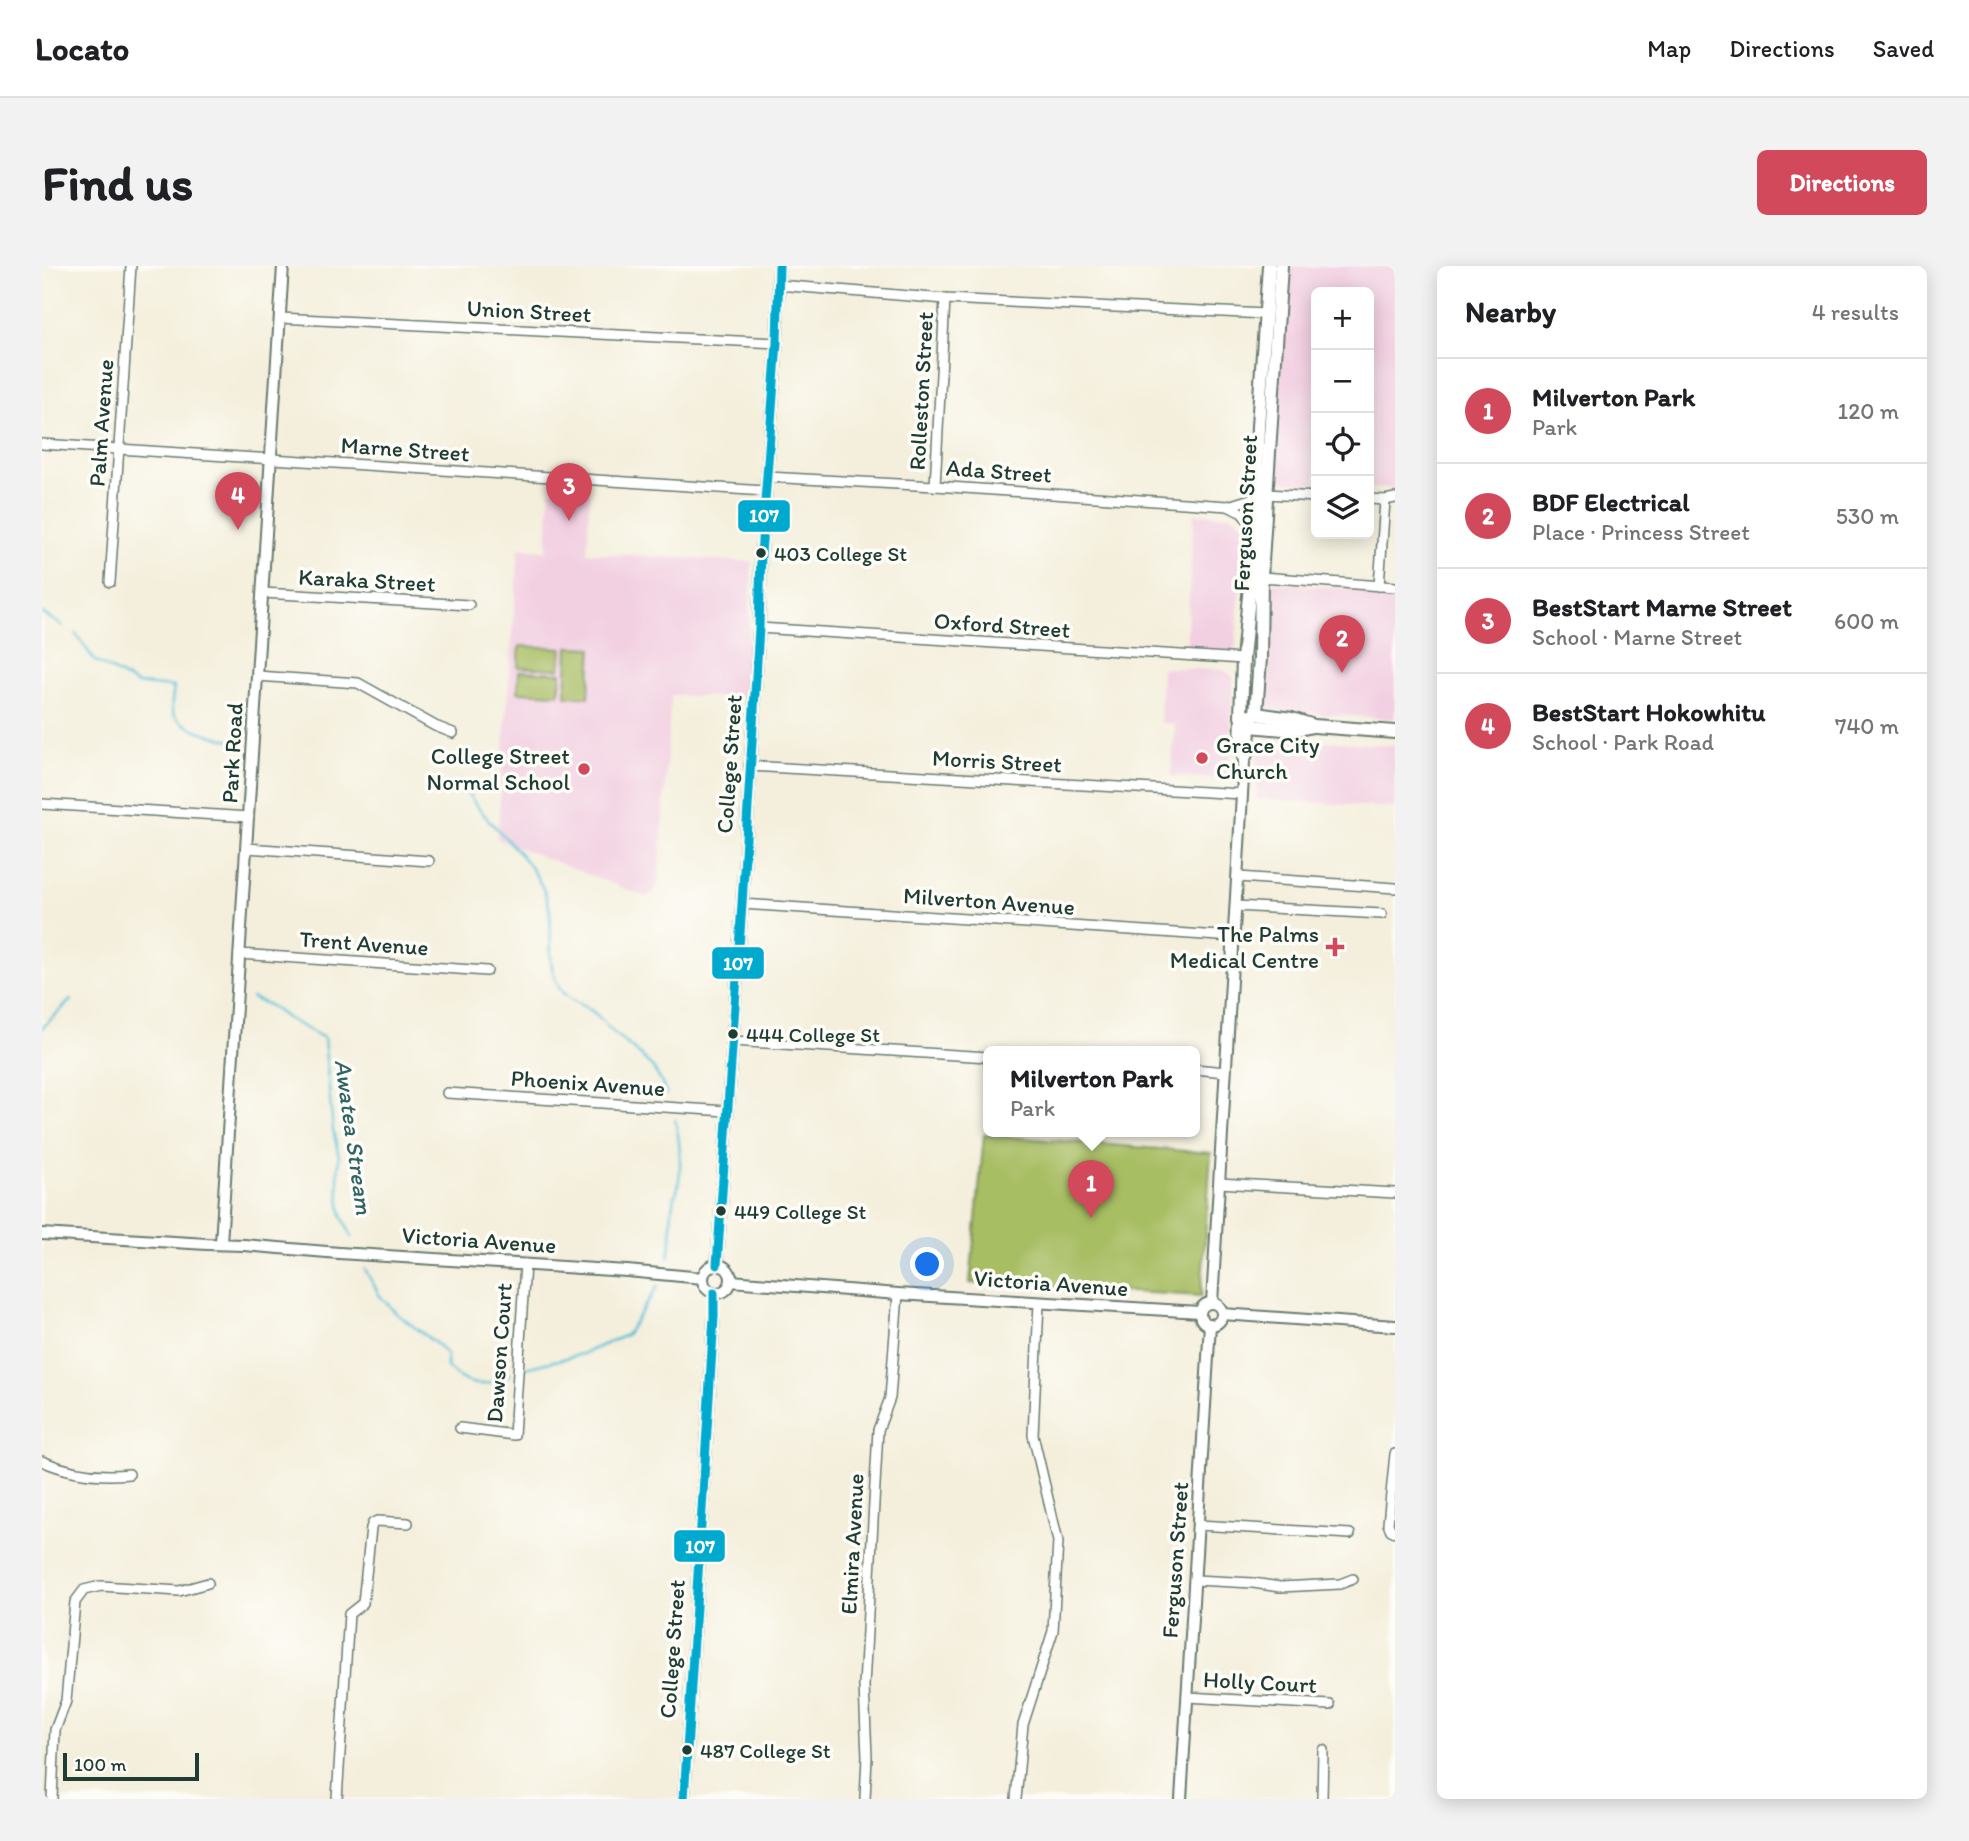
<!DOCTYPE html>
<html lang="en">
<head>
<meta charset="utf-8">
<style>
  body { margin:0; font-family:Itim,sans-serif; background:#f2f2f2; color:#202124 }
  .controls { position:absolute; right:21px; top:21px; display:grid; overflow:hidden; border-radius:10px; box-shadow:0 4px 18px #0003 }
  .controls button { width:63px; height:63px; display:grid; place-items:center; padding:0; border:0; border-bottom:2px solid #e0e0e0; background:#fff; color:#202124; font:35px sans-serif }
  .scale { position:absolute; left:21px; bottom:18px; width:136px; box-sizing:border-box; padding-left:7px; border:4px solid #1f3d34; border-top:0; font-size:19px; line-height:24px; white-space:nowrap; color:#1f3d34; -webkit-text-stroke:5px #fdfcf7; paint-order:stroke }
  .you { position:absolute; left:886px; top:999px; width:24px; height:24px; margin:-18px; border:5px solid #fff; border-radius:50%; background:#1a73e8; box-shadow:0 0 0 10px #1a73e833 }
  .badge { display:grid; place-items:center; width:46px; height:46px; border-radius:50%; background:#d1495b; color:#fff; font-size:23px; font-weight:700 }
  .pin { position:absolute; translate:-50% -58px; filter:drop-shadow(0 2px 4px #0008) }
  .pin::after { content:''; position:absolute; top:37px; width:24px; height:21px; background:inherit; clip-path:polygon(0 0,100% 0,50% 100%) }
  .popup { position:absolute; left:941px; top:780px; width:217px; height:91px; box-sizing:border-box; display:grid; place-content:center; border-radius:10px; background:#fff; filter:drop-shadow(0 2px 5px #0005); font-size:23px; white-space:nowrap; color:#757577 }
  .popup b { font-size:26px; color:#202124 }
  .popup::after { content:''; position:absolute; left:50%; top:100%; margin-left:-14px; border:14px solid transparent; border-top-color:#fff }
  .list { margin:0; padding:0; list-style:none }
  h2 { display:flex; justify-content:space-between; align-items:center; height:91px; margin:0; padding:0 28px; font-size:30px }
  h2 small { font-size:23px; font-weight:400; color:#757577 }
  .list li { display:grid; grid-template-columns:46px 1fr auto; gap:21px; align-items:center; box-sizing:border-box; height:105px; padding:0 28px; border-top:2px solid #e0e0e0 }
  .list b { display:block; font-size:26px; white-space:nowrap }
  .list p { margin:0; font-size:23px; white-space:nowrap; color:#757577 }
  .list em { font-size:23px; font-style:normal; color:#757577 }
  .icon { flex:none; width:38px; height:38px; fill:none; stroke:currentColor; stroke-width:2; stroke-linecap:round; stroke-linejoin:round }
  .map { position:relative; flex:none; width:1353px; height:1533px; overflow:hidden; border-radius:10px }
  header { display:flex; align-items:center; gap:42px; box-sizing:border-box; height:98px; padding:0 35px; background:#fff; border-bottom:2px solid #e0e0e0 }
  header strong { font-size:33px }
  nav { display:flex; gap:38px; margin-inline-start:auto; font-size:24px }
  .intro { display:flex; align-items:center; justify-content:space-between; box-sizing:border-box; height:168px; padding:0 42px }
  h1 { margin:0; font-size:49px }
  .button { padding:18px 32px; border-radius:10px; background:#d1495b; color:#fff; font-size:24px; font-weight:700 }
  main { display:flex; gap:42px; padding:0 42px }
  aside { flex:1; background:#fff; border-radius:10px; box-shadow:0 4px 18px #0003 }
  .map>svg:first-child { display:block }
</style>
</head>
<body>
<header>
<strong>Locato</strong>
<nav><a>Map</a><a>Directions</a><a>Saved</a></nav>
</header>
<div class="intro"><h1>Find us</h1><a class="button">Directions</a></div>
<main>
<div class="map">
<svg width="1353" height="1533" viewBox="0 0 1353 1533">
  <rect width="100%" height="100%" fill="#fdfcf7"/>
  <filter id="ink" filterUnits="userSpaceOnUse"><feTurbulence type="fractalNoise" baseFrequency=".0143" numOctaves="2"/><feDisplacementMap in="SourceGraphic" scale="14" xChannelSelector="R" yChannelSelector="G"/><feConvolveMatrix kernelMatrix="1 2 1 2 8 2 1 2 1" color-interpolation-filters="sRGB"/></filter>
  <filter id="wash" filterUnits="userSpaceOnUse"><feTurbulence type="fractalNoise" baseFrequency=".00686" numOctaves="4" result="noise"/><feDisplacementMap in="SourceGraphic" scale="28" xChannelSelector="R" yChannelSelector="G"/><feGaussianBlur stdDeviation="1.57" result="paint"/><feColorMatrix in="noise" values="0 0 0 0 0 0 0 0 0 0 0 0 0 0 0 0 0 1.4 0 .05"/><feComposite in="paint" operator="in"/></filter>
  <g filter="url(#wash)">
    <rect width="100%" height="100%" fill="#f4efdc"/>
    <!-- built -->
    <g fill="#f2cfe1">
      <polygon points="1246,0 1353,0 1353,222 1327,222 1327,26 1274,26 1274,218 1231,215"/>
      <polygon points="508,224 548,226 545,287 710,296 704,432 629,429 617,614 610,628 604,631 455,573 477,282 505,284"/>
      <polygon points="1152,248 1190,249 1203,260 1193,386 1144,382"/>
      <polygon points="1224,316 1353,326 1353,453 1234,445 1218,437"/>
      <polygon points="1120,402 1180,404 1188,408 1191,411 1187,513 1129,510 1133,458 1118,457"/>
      <polygon points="1226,471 1353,480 1353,542 1214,533 1216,477"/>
    </g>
    <!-- green -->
    <g fill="#a8be63" stroke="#647e4c" stroke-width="2">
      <polygon points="478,380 520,382 518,403 476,401"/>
      <polygon points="526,381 550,382 547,431 524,430"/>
      <polygon points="477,405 519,407 517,428 476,426"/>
      <polygon points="942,869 1169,887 1159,1030 928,1017"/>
    </g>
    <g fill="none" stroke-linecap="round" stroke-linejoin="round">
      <!-- stream -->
      <g stroke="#5ac0d7" stroke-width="2.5">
        <polyline points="0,347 21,360"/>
        <path d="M 34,368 L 53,395 L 95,418 L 132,421 C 131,428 129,437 130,444 C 133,462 182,473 198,477"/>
        <path d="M 418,514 C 439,557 487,584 504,630 C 514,656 503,689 514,715 C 522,735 535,735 550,745 C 558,751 565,761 573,768 C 596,788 614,797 624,828"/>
        <polyline points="210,732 227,739 246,753 282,772 291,864 297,891 296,914 298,938 300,951 310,971"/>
        <polyline points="0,762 29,734"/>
        <path d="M 626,992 C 631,976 629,959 630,942 C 631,935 634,928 636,921 C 640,901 638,874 633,854"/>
        <path d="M 323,1003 L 338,1030 L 354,1047 L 397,1080 L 405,1089 L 405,1101 C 424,1122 445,1123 468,1108"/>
        <polyline points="484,1102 540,1088 584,1069 616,1020"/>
      </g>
    </g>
  </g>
  <g filter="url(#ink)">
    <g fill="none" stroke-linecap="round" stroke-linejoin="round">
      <!-- minor casing -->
      <g stroke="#6a7b6f" stroke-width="12">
        <g id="minor">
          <polyline points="736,19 903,33 1224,48"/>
          <polyline points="238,52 735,77"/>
          <polyline points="0,178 723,225"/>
          <polyline points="725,211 893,220 1186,240 1200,247 1212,261"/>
          <polyline points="893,220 903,33"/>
          <polyline points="1327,233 1343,234 1353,232"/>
          <polyline points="1186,240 1225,228 1274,231"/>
          <polyline points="1219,311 1353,321"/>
          <polyline points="68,316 89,0"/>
          <polyline points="1337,320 1343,234"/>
          <polyline points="221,327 427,339"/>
          <polyline points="717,362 1201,393"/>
          <polyline points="215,410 316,417 393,460 411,467"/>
          <polyline points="707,500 1200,528"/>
          <polyline points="0,538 207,551"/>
          <polyline points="205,582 387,595"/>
          <polyline points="1197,611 1353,622"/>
          <polyline points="700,638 1192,671"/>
          <polyline points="1194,640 1340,648"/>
          <polyline points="197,688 445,705"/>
          <polyline points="691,775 946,791"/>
          <polyline points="1152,803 1184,806"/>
          <polyline points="405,827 685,845"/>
          <polyline points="1177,917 1353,927"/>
          <polyline points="418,1162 472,1169 483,998"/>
          <polyline points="1353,1188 1346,1258 1349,1264 1353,1266"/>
          <path d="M 0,1195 C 27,1207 58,1211 87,1208"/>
          <polyline points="1156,1259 1308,1268"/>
          <polyline points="1153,1314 1211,1317 1238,1321 1298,1318 1311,1313"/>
          <polyline points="1145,1431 1288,1439"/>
          <polyline points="10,1533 13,1464 24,1435 33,1336 42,1324 59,1320 137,1325 166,1317"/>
          <polyline points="295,1533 307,1348 321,1337 329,1262 331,1257 335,1255 366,1257"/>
          <polyline points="823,1533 825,1491 822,1420 836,1164 848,1132 856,1028"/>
          <polyline points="974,1533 981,1459 1011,1365 1016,1275 991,1169 997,1037"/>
          <polyline points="1280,1533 1281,1484"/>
        </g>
      </g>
      <!-- tertiary casing -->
      <g stroke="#6a7b6f" stroke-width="14">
        <g id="tertiary">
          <polyline points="1202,495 1207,484 1208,460 1211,454"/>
          <polyline points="0,968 165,978 202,979 297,987 585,1005 661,1012"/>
          <polyline points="179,977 241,0"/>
          <circle cx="675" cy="1013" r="14"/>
          <polyline points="675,999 700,638 717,362 719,288 735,77 737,0"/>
          <polyline points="689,1015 856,1028 1158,1046"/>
          <polyline points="1170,1037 1202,495 1198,479 1199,451 1214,448"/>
          <circle cx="1169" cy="1048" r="11"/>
          <polyline points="1180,1048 1353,1060"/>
          <polyline points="642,1533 672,1051 672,1027"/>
          <polyline points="1139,1533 1168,1058"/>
        </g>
      </g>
      <!-- secondary casing -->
      <g stroke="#6a7b6f" stroke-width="16">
        <g id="secondary">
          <polyline points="1227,0 1216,160 1213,241 1208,319 1201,393 1199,451 1208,460 1252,464 1271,460"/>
          <polyline points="1239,0 1219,311 1218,392 1214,448 1250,453 1272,460 1353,466"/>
        </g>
      </g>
      <!-- minor -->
      <use href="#minor" stroke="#fff" stroke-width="9"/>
      <!-- tertiary -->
      <use href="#tertiary" stroke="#fff" stroke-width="10"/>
      <!-- secondary -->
      <use href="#secondary" stroke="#fff" stroke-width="12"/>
      <!-- bus-1 casing -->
      <g stroke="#fdfcf7" stroke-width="14">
        <g id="bus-1">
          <polyline points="675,999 700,638 717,362 719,288 735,77 737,0"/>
          <polyline points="642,1533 672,1051 672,1027"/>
        </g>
      </g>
      <!-- bus-1 -->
      <use href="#bus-1" stroke="#00a9ce" stroke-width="9"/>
    </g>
  </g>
  <!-- markers -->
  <g fill="#1f3d34" stroke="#fdfcf7" stroke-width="2.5">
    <circle cx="719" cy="287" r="6"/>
    <circle cx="691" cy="768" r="6"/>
    <circle cx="679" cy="945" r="6"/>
    <circle cx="645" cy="1484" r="6"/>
  </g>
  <g fill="#d1495b" stroke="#fdfcf7" stroke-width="2.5">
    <circle cx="1160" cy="492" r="7"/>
    <circle cx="542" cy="503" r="7"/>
    <path d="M1289.5 670.5h7v7h7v7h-7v7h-7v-7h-7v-7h7z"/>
  </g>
  <g text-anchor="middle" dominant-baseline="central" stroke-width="7" stroke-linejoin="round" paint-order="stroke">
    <!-- bus labels -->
    <g font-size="21" fill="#1f3d34" stroke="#fdfcf7" text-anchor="start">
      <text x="732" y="287">403 College St</text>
      <text x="704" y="768">444 College St</text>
      <text x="692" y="945">449 College St</text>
      <text x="658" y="1484">487 College St</text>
    </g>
    <!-- street labels -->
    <g font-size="23" fill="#1f3d34" stroke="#fdfcf7">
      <text transform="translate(487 45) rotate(3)">Union Street</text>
      <text transform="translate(879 125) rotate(-87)">Rolleston Street</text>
      <text transform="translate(59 157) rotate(-86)">Palm Avenue</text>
      <text transform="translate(363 183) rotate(4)">Marne Street</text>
      <text transform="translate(957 205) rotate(4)">Ada Street</text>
      <text transform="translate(1203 247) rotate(-87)">Ferguson Street</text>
      <text transform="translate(325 314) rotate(3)">Karaka Street</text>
      <text transform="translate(960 359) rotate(4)">Oxford Street</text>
      <text transform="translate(190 487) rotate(-87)">Park Road</text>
      <text transform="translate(955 495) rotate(3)">Morris Street</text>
      <text transform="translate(687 498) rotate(-86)">College Street</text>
      <text transform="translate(947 635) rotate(4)">Milverton Avenue</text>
      <text transform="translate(322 677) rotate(4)">Trent Avenue</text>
      <text transform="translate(546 817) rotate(4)">Phoenix Avenue</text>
      <text transform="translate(437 974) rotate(4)">Victoria Avenue</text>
      <text transform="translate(1009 1017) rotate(4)">Victoria Avenue</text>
      <text transform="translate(457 1087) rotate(-86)">Dawson Court</text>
      <text transform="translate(810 1278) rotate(-87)">Elmira Avenue</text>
      <text transform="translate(1133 1294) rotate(-86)">Ferguson Street</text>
      <text transform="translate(630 1383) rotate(-86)">College Street</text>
      <text transform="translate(1218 1416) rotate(3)">Holly Court</text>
    </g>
    <!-- poi labels -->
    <g font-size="23" fill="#1f3d34" stroke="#fdfcf7" text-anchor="end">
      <text x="1174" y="479" text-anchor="start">Grace City<tspan x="1174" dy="26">Church</tspan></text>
      <text x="528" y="490">College Street<tspan x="528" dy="26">Normal School</tspan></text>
      <text x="1277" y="668">The Palms<tspan x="1277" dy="26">Medical Centre</tspan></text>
    </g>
    <!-- water labels -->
    <g font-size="24" font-style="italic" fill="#316465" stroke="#fdfcf7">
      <text transform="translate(312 871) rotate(82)">Awatea Stream</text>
    </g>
  </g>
  <g stroke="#fdfcf7" stroke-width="2.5">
    <rect x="695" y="233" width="54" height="34" rx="7" fill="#00a9ce"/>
    <rect x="669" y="680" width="54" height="34" rx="7" fill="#00a9ce"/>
    <rect x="631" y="1263" width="53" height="34" rx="7" fill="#00a9ce"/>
  </g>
  <g font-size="19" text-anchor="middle" font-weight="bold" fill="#fff">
    <text x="722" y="256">107</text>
    <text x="696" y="704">107</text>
    <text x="658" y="1287">107</text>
  </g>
</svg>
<div class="controls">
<button>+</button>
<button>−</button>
<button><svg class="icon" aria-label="locate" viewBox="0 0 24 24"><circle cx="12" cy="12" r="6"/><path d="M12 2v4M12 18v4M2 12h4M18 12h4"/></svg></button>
<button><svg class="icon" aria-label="layers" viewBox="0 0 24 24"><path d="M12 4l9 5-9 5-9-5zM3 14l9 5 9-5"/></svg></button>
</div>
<div class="scale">100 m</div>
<div class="you"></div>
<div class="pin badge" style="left:1049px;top:952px">1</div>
<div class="popup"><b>Milverton Park</b>Park</div>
<div class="pin badge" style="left:1300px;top:407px">2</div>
<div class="pin badge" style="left:527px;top:255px">3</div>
<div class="pin badge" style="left:196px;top:264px">4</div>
</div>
<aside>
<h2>Nearby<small>4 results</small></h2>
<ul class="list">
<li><span class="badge">1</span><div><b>Milverton Park</b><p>Park</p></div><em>120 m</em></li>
<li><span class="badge">2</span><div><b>BDF Electrical</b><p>Place · Princess Street</p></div><em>530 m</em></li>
<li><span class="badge">3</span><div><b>BestStart Marne Street</b><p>School · Marne Street</p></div><em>600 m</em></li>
<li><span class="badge">4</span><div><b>BestStart Hokowhitu</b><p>School · Park Road</p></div><em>740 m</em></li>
</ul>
</aside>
</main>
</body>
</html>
